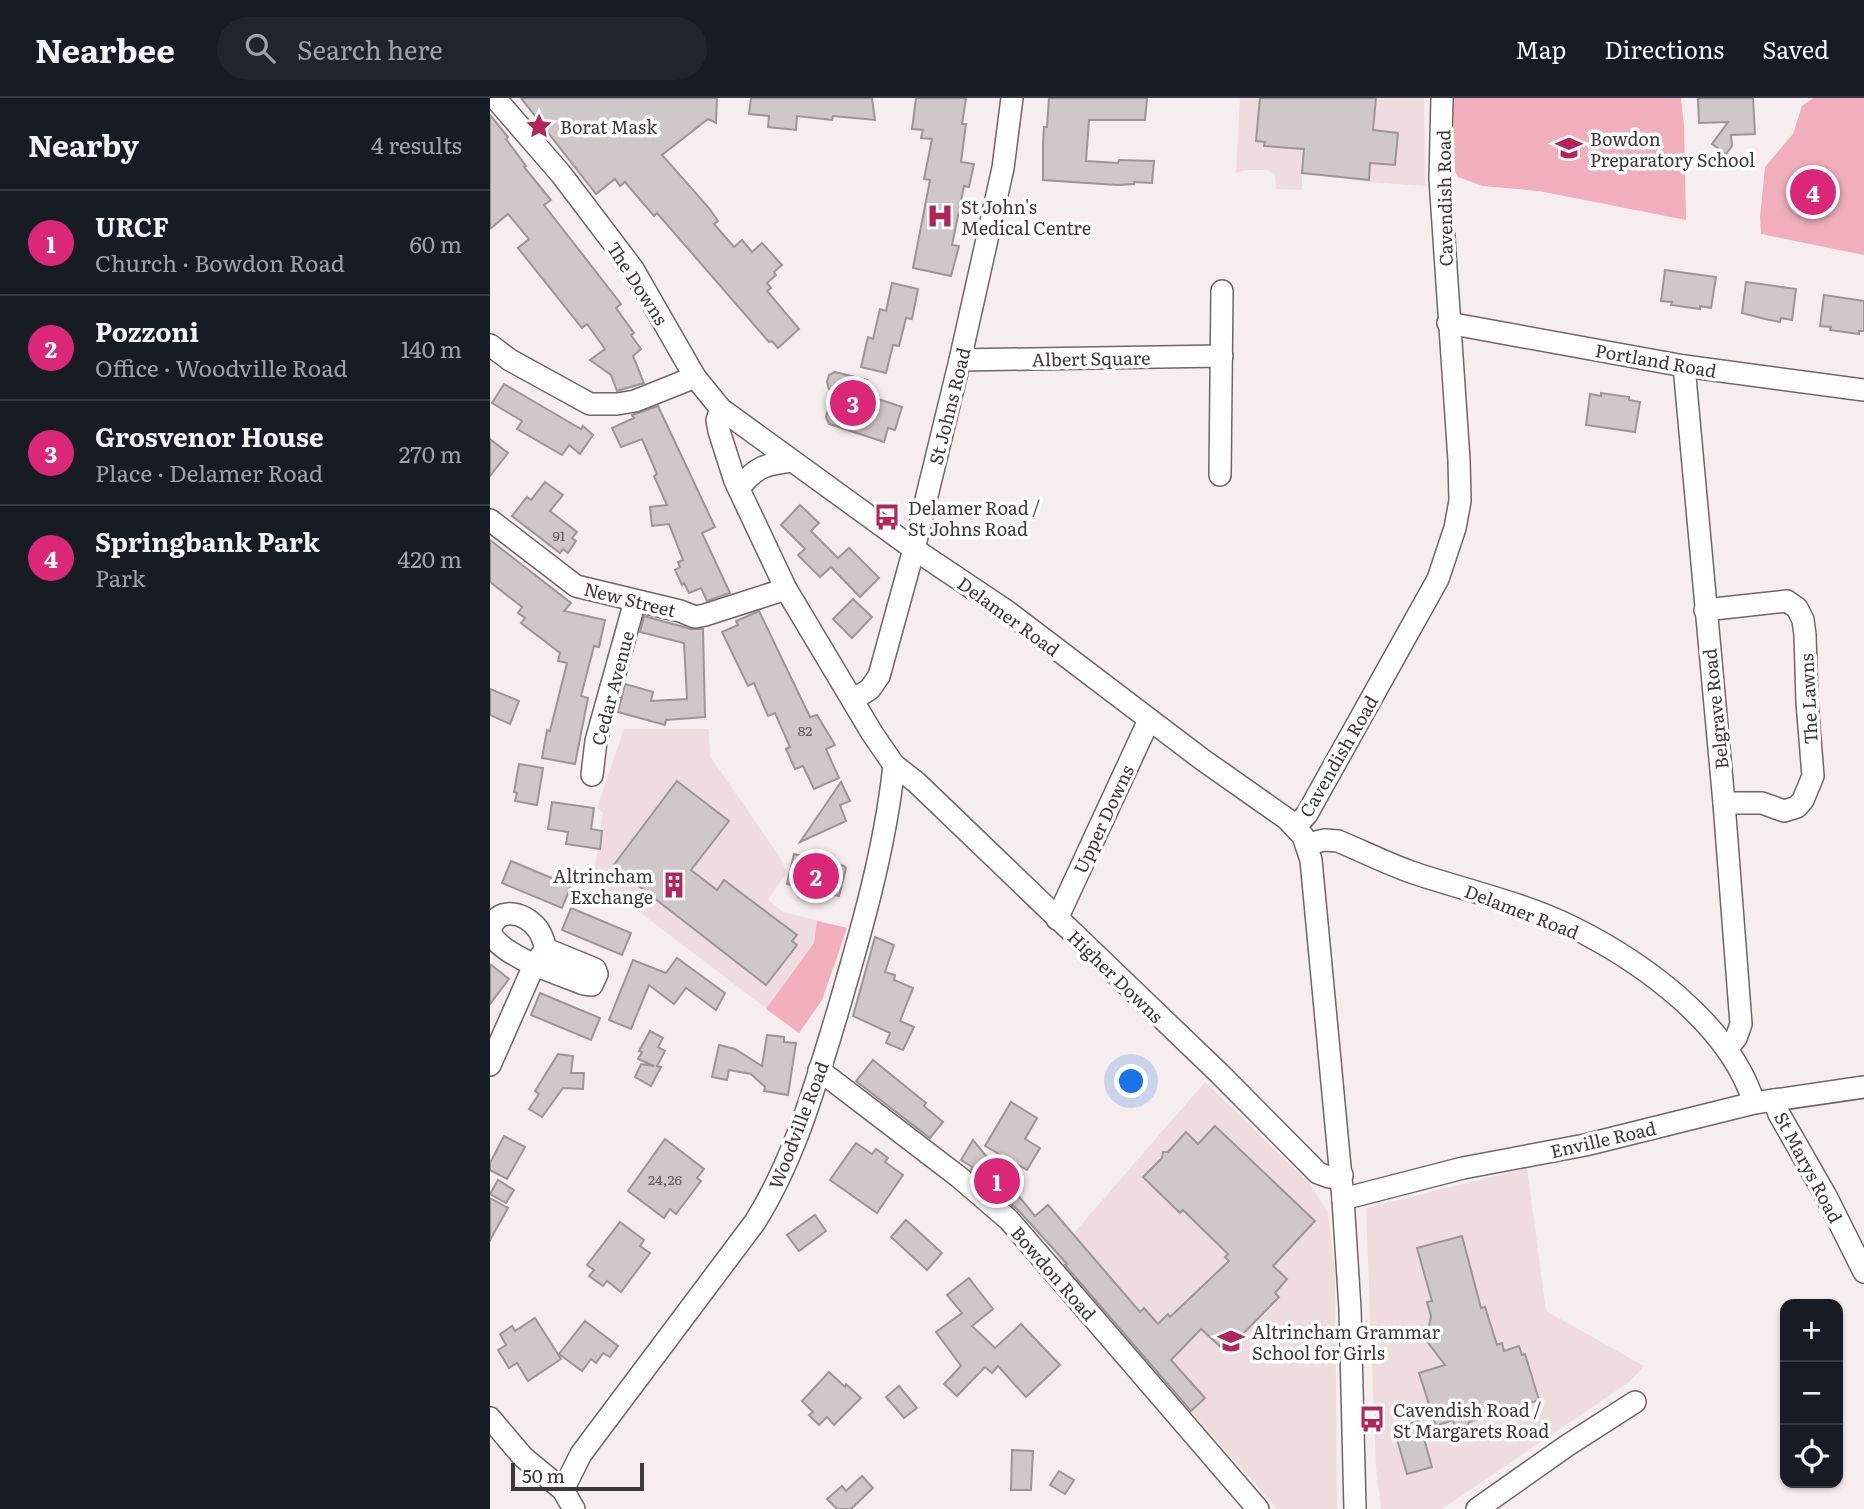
<!DOCTYPE html>
<html lang="en">
<head>
<meta charset="utf-8">
<style>
  body { margin:0; font-family:Literata,serif; background:#20242c; color:#f1f3f6 }
  .controls { position:absolute; right:21px; bottom:21px; display:grid; overflow:hidden; border-radius:14px; box-shadow:0 2px 5px #0004 }
  .controls button { width:63px; height:63px; display:grid; place-items:center; padding:0; border:0; border-bottom:2px solid #363941; background:#171b24; color:#f1f3f6; font:35px sans-serif }
  .scale { position:absolute; left:21px; bottom:18px; width:133px; box-sizing:border-box; padding-left:7px; border:4px solid #3d393a; border-top:0; font-size:19px; line-height:24px; white-space:nowrap; color:#3d393a; -webkit-text-stroke:5px #fff; paint-order:stroke }
  .you { position:absolute; left:642px; top:984px; width:24px; height:24px; margin:-18px; border:5px solid #fff; border-radius:50%; background:#1a73e8; box-shadow:0 0 0 10px #1a73e833 }
  .badge { display:grid; place-items:center; width:46px; height:46px; border-radius:50%; background:#db2777; color:#fff; font-size:23px; font-weight:700 }
  .pin { position:absolute; translate:-50% -50%; border:4px solid #fff; box-shadow:0 2px 7px #0006 }
  .list { margin:0; padding:0; list-style:none }
  h2 { display:flex; justify-content:space-between; align-items:center; height:91px; margin:0; padding:0 28px; font-size:30px }
  h2 small { font-size:23px; font-weight:400; color:#9ea1a6 }
  .list li { display:grid; grid-template-columns:46px 1fr auto; gap:21px; align-items:center; box-sizing:border-box; height:105px; padding:0 28px; border-top:2px solid #363941 }
  .list b { display:block; font-size:26px; white-space:nowrap }
  .list p { margin:0; font-size:23px; white-space:nowrap; color:#9ea1a6 }
  .list em { font-size:23px; font-style:normal; color:#9ea1a6 }
  .icon { flex:none; width:38px; height:38px; fill:none; stroke:currentColor; stroke-width:2; stroke-linecap:round; stroke-linejoin:round }
  .map { position:relative; flex:none; width:1374px; height:1411px; overflow:hidden }
  header { display:flex; align-items:center; gap:42px; box-sizing:border-box; height:98px; padding:0 35px; background:#171b24; border-bottom:2px solid #363941 }
  header strong { font-size:33px }
  nav { display:flex; gap:38px; margin-inline-start:auto; font-size:24px }
  .search { width:490px; height:63px; background:#20242c; display:flex; align-items:center; gap:18px; box-sizing:border-box; padding:0 24px; border-radius:38px; color:#9ea1a6; font-size:26px }
  main { display:flex }
  aside { flex:1; background:#171b24 }
  .map>svg:first-child { display:block }
</style>
</head>
<body>
<header>
<strong>Nearbee</strong>
<div class="search"><svg class="icon" aria-label="search" viewBox="0 0 24 24"><circle cx="10" cy="10" r="6"/><path d="M15 15l6 6"/></svg>Search here</div>
<nav><a>Map</a><a>Directions</a><a>Saved</a></nav>
</header>
<main>
<aside>
<h2>Nearby<small>4 results</small></h2>
<ul class="list">
<li><span class="badge">1</span><div><b>URCF</b><p>Church · Bowdon Road</p></div><em>60 m</em></li>
<li><span class="badge">2</span><div><b>Pozzoni</b><p>Office · Woodville Road</p></div><em>140 m</em></li>
<li><span class="badge">3</span><div><b>Grosvenor House</b><p>Place · Delamer Road</p></div><em>270 m</em></li>
<li><span class="badge">4</span><div><b>Springbank Park</b><p>Park</p></div><em>420 m</em></li>
</ul>
</aside>
<div class="map">
<svg width="1374" height="1411" viewBox="0 0 1374 1411">
  <rect width="100%" height="100%" fill="#f6edee"/>
  <!-- built -->
  <g fill="#eedcdf">
    <polygon points="750,0 934,0 935,88 878,84 812,75 812,92 786,91 785,76 777,72 755,72 746,75"/>
    <polygon points="134,631 219,631 220,658 289,758 297,774 278,802 293,814 357,830 332,902 309,935 140,807 103,782 113,715 107,710"/>
    <polygon points="715,984 821,1087 838,1115 845,1173 847,1411 787,1411 564,1158"/>
    <polygon points="1037,1070 1056,1213 1154,1268 1139,1284 952,1411 891,1411 886,1369 876,1110"/>
  </g>
  <!-- green -->
  <g fill="#f1afbd">
    <polygon points="963,0 1191,0 1194,27 1196,122 1049,93 993,88 968,79 965,73"/>
    <polygon points="1323,0 1374,0 1374,157 1271,136 1270,119 1275,69 1303,36 1312,8"/>
    <polygon points="327,823 357,830 332,902 309,935 276,911 324,845"/>
  </g>
  <!-- building -->
  <g fill="#d0c7c8" stroke="#9e9597" stroke-width="2">
    <polygon points="31,0 227,0 226,25 218,21 172,57 219,110 228,123 224,126 244,149 252,142 262,154 272,145 292,167 284,174 286,177 277,185 281,190 277,193 309,231 288,250 282,243 279,244 167,115 164,118 135,84 130,88 125,81 106,96"/>
    <polygon points="261,0 382,0 385,22 343,18 342,22 307,18 306,32 278,29 279,18 259,16"/>
    <polygon points="426,0 476,0 472,26 476,26 471,64 484,66 479,89 474,88 462,147 469,148 461,178 423,170 440,82 434,81 442,41 431,40 433,32 422,31"/>
    <polygon points="559,0 657,0 655,22 599,22 596,63 628,65 629,62 664,63 662,85 644,84 644,86 627,87 553,82 553,47 554,29 557,29"/>
    <polygon points="770,0 886,0 883,32 908,35 905,67 880,65 879,82 812,75 814,51 774,48 775,44 766,43"/>
    <polygon points="1208,0 1263,0 1265,36 1241,37 1242,48 1236,56 1222,46 1238,24 1209,25"/>
    <polygon points="0,17 18,39 16,41 36,68 34,69 61,102 54,107 131,206 126,210 144,235 141,237 151,251 143,258 154,285 127,293 121,277 100,262 115,251 97,226 92,230 28,150 39,141 18,116 0,131"/>
    <polygon points="1175,172 1226,179 1221,210 1210,208 1210,211 1181,207 1182,204 1171,203"/>
    <polygon points="1256,184 1306,191 1302,222 1291,220 1290,224 1275,221 1252,215"/>
    <polygon points="402,185 428,191 422,221 416,220 409,248 403,247 396,275 371,269 378,239 383,241 390,211 396,213"/>
    <polygon points="1334,197 1374,203 1374,233 1369,233 1369,236 1340,232 1341,229 1330,228"/>
    <polygon points="345,274 377,282 373,296 412,309 405,332 398,330 394,344 339,326 336,319 338,312 363,299 339,291 337,284 339,277"/>
    <polygon points="14,286 91,331 93,328 103,337 90,356 79,347 72,357 27,331 32,323 2,305"/>
    <polygon points="1111,295 1139,299 1139,302 1150,304 1145,334 1096,327 1100,296 1111,298"/>
    <polygon points="168,308 225,429 212,435 240,495 217,503 211,490 199,495 194,485 192,487 185,472 190,469 188,464 193,462 179,426 162,428 160,409 177,407 164,378 167,376 152,341 131,349 122,330 144,320 142,317"/>
    <polygon points="0,341 18,355 0,378"/>
    <polygon points="55,384 73,397 60,413 87,434 82,440 86,443 78,455 73,451 70,455 22,418 37,399 41,402"/>
    <polygon points="310,407 329,425 321,433 348,460 359,450 389,480 370,499 341,469 330,479 308,457 315,451 291,427"/>
    <polygon points="0,442 81,505 74,513 115,522 109,549 104,548 91,598 98,600 85,666 52,660 57,632 60,633 77,565 68,563 70,555 31,525 35,520 28,515 32,509 0,484"/>
    <polygon points="363,501 382,519 362,540 343,521"/>
    <polygon points="269,513 320,619 327,617 345,647 336,651 349,680 324,691 313,668 305,671 296,651 300,649 285,615 278,618 264,585 258,588 232,534 248,527 246,523"/>
    <polygon points="154,518 201,531 213,531 215,619 176,622 175,627 128,614 135,586 163,594 161,603 197,601 194,545 150,534"/>
    <polygon points="0,591 29,603 20,626 0,617"/>
    <polygon points="29,666 53,670 47,707 25,703 27,695 24,694"/>
    <polygon points="187,683 239,723 201,772 227,792 234,782 307,837 302,843 307,847 276,887 123,768"/>
    <polygon points="351,684 360,703 350,707 356,723 310,744"/>
    <polygon points="62,704 104,710 101,731 112,733 110,751 76,746 78,734 58,731"/>
    <polygon points="304,756 354,768 356,770 349,798 297,786"/>
    <polygon points="21,763 81,788 72,810 12,785"/>
    <polygon points="81,810 141,835 132,857 72,832"/>
    <polygon points="385,839 404,847 395,874 405,877 404,882 423,890 410,923 424,929 413,952 396,945 400,935 363,918"/>
    <polygon points="187,860 235,895 226,912 196,890 184,906 159,887 141,931 119,922 143,862 176,875"/>
    <polygon points="0,866 19,881 0,906"/>
    <polygon points="50,895 110,920 101,942 41,917"/>
    <polygon points="160,933 173,940 168,949 175,953 167,968 171,969 161,988 145,979 151,966 164,968 148,961 152,954 149,953"/>
    <polygon points="277,937 294,939 294,944 306,945 298,997 274,993 275,989 261,976 239,972 237,982 222,979 229,947 245,951 272,968"/>
    <polygon points="68,956 83,958 81,975 94,975 93,991 73,990 52,1019 39,1011 49,996 45,993"/>
    <polygon points="383,962 436,1005 434,1008 453,1024 440,1040 366,983"/>
    <polygon points="521,1004 547,1020 535,1041 550,1050 537,1072 495,1048"/>
    <polygon points="725,1028 825,1123 783,1168 797,1181 785,1195 789,1199 748,1241 745,1239 733,1251 711,1231 681,1262 715,1300 701,1313 575,1167 577,1166 529,1113 481,1072 482,1069 471,1062 483,1042 545,1118 558,1107 650,1214 654,1210 668,1226 678,1216 680,1219 739,1163 735,1159 738,1156 693,1112 690,1115 653,1079 672,1060 673,1054 678,1054 696,1034 708,1046"/>
    <polygon points="14,1038 35,1049 17,1081 0,1072 0,1065"/>
    <polygon points="175,1041 214,1071 207,1080 211,1083 186,1116 180,1111 174,1120 138,1093"/>
    <polygon points="366,1045 382,1056 386,1051 398,1060 395,1064 413,1077 387,1115 340,1082"/>
    <polygon points="8,1082 24,1092 16,1105 0,1096"/>
    <polygon points="0,1100 18,1110 0,1142"/>
    <polygon points="325,1117 336,1133 309,1153 297,1137"/>
    <polygon points="416,1122 452,1155 437,1172 401,1139"/>
    <polygon points="130,1124 154,1142 150,1148 160,1155 131,1194 117,1183 113,1188 99,1178 104,1172 97,1167"/>
    <polygon points="972,1138 991,1210 995,1209 1007,1247 1012,1245 1014,1253 1029,1248 1032,1257 1035,1256 1049,1302 979,1324 977,1329 970,1331 965,1329 963,1322 946,1328 929,1275 955,1267 936,1242 941,1218 937,1204 942,1203 927,1150"/>
    <polygon points="479,1180 503,1211 482,1228 505,1250 531,1226 570,1267 536,1299 508,1268 502,1275 495,1269 467,1298 454,1286 471,1268 446,1234 472,1215 457,1197"/>
    <polygon points="45,1220 71,1261 38,1283 27,1265 19,1270 8,1252 16,1247 10,1236 22,1228 25,1233"/>
    <polygon points="95,1223 128,1248 120,1259 113,1255 106,1265 101,1261 92,1273 69,1256"/>
    <polygon points="339,1274 355,1289 356,1286 371,1300 344,1327 337,1319 329,1327 319,1317 323,1314 312,1303"/>
    <polygon points="409,1288 427,1310 414,1320 396,1299"/>
    <polygon points="929,1323 942,1369 917,1376 904,1331"/>
    <polygon points="522,1352 543,1353 541,1392 521,1392"/>
    <polygon points="569,1373 584,1382 575,1396 560,1387"/>
    <polygon points="372,1378 383,1390 361,1411 347,1411 337,1401 352,1388 356,1393"/>
  </g>
  <g fill="none" stroke-linecap="round" stroke-linejoin="round">
    <!-- minor casing -->
    <g stroke="#6e6668" stroke-width="24">
      <g id="minor">
        <polyline points="5,0 71,76 143,171 205,279 231,311 424,451 518,514 713,662 797,721 813,738 821,762 853,1101 860,1211 865,1411"/>
        <polyline points="958,225 1194,268 1374,292"/>
        <polyline points="0,247 20,262 100,306 127,306 145,303 205,279"/>
        <polyline points="470,262 732,258"/>
        <polyline points="1194,268 1234,705 1251,926 1246,940 1238,950"/>
        <polyline points="231,311 227,322 229,333 245,383 296,491 382,635 404,667 426,684 730,976 828,1075 839,1079 852,1077"/>
        <polyline points="730,377 732,193"/>
        <path d="M 249,390 C 266,369 275,366 302,363"/>
        <polyline points="0,422 86,488 190,513 205,519 215,517 296,491"/>
        <polyline points="1215,512 1297,503 1307,510 1313,522 1315,537 1317,604 1323,678 1313,702 1307,709 1294,713 1272,705 1234,705"/>
        <polyline points="363,602 380,591 389,578 424,451 470,262 513,70 522,0"/>
        <polyline points="102,677 106,643 145,503"/>
        <polyline points="805,729 817,716 948,481 965,430 970,403 969,362 950,81 952,0"/>
        <path d="M 817,746 L 835,742 L 848,743 C 872,753 896,765 921,774 C 974,792 1031,804 1082,829 C 1153,864 1240,927 1264,1005"/>
        <polyline points="567,821 659,622"/>
        <path d="M 0,833 C 6,808 33,813 47,830 C 52,836 54,844 56,851 L 105,871 L 107,876 L 102,887 L 94,886 C 70,876 11,859 0,834"/>
        <polyline points="0,967 45,865 53,855"/>
        <polyline points="329,972 469,1079 519,1122 768,1411"/>
        <polyline points="1284,1002 1289,1016 1337,1100 1374,1174"/>
        <polyline points="853,1101 973,1070 1095,1047 1264,1005 1374,989"/>
        <polyline points="0,1320 33,1359 73,1392 84,1411"/>
        <path d="M 73,1392 L 91,1356 L 265,1124 C 305,1060 325,988 347,916 C 371,834 395,752 404,667"/>
        <polyline points="987,1411 1078,1347 1145,1304"/>
      </g>
    </g>
    <!-- minor -->
    <use href="#minor" stroke="#fff" stroke-width="21"/>
  </g>
  <!-- icons -->
  <defs>
    <g id="sight-bare" transform="scale(2.1)"><path d="M0-6L1.8-2.2L6-1.7L2.9 1.2L3.7 5.4L0 3.3L-3.7 5.4L-2.9 1.2L-6-1.7L-1.8-2.2Z" fill="#b32559" stroke="#fff" stroke-width="2.5" paint-order="stroke"/></g>
    <g id="school-bare" transform="scale(2.1)"><path d="M0-5L7-2L0 1L-7-2ZM-4 1L0 2.5L4 1V4Q0 6-4 4Z" fill="#b32559" stroke="#fff" stroke-width="2.5" paint-order="stroke"/></g>
    <g id="hospital-bare" transform="scale(2.1)"><path d="M-5-5h3v3.5h4V-5h3V5h-3V1.5h-4V5h-3Z" fill="#b32559" stroke="#fff" stroke-width="2.5" paint-order="stroke"/></g>
    <g id="bus-bare" transform="scale(2.1)"><path d="M-5-6H5V4H4V6H2V4H-2V6H-4V4H-5ZM-3.5-4V0h7V-4ZM-3.5 1.2v1.5H-2V1.2ZM2 1.2v1.5H3.5V1.2Z" fill="#b32559" stroke="#fff" stroke-width="2.5" paint-order="stroke"/></g>
    <g id="building-bare" transform="scale(2.1)"><path d="M-4-6H4V6H1V3H-1V6H-4ZM-2.5-4.3h1.7v1.8h-1.7ZM.8-4.3h1.7v1.8H.8ZM-2.5-1h1.7V.8h-1.7ZM.8-1h1.7V.8H.8Z" fill="#b32559" stroke="#fff" stroke-width="2.5" paint-order="stroke"/></g>
  </defs>
  <g fill-rule="evenodd">
    <use href="#sight-bare" x="49" y="28"/>
    <use href="#school-bare" x="1079" y="50"/>
    <use href="#hospital-bare" x="450" y="118"/>
    <use href="#bus-bare" x="397" y="419"/>
    <use href="#building-bare" x="184" y="787"/>
    <use href="#school-bare" x="741" y="1243"/>
    <use href="#bus-bare" x="882" y="1321"/>
  </g>
  <g text-anchor="middle" dominant-baseline="central" stroke-width="7" stroke-linejoin="round" paint-order="stroke">
    <!-- number labels -->
    <g font-size="14" fill="#625c5e">
      <text x="69" y="437">91</text>
      <text x="315" y="632">82</text>
      <text x="175" y="1081">24,26</text>
    </g>
    <!-- poi labels -->
    <g font-size="18" fill="#3d393a" stroke="#fff" text-anchor="start">
      <text x="70" y="28">Borat Mask</text>
      <text x="1100" y="40">Bowdon<tspan x="1100" dy="21">Preparatory School</tspan></text>
      <text x="471" y="108">St John's<tspan x="471" dy="21">Medical Centre</tspan></text>
      <text x="418" y="409">Delamer Road /<tspan x="418" dy="21">St Johns Road</tspan></text>
      <text x="163" y="777" text-anchor="end">Altrincham<tspan x="163" dy="21">Exchange</tspan></text>
      <text x="762" y="1233">Altrincham Grammar<tspan x="762" dy="21">School for Girls</tspan></text>
      <text x="903" y="1311">Cavendish Road /<tspan x="903" dy="21">St Margarets Road</tspan></text>
    </g>
    <!-- street labels -->
    <g font-size="18" fill="#3d393a" stroke="#fff">
      <text transform="translate(954 100) rotate(-91)">Cavendish Road</text>
      <text transform="translate(148 185) rotate(57)">The Downs</text>
      <text transform="translate(601 260) rotate(-1)">Albert Square</text>
      <text transform="translate(1166 262) rotate(10)">Portland Road</text>
      <text transform="translate(459 308) rotate(-76)">St Johns Road</text>
      <text transform="translate(140 501) rotate(14)">New Street</text>
      <text transform="translate(519 518) rotate(36)">Delamer Road</text>
      <text transform="translate(122 590) rotate(-75)">Cedar Avenue</text>
      <text transform="translate(1318 601) rotate(-93)">The Lawns</text>
      <text transform="translate(1225 611) rotate(-96)">Belgrave Road</text>
      <text transform="translate(848 658) rotate(-60)">Cavendish Road</text>
      <text transform="translate(613 721) rotate(-65)">Upper Downs</text>
      <text transform="translate(1032 813) rotate(21)">Delamer Road</text>
      <text transform="translate(626 878) rotate(44)">Higher Downs</text>
      <text transform="translate(308 1027) rotate(-69)">Woodville Road</text>
      <text transform="translate(1113 1041) rotate(-13)">Enville Road</text>
      <text transform="translate(1319 1069) rotate(62)">St Marys Road</text>
      <text transform="translate(564 1175) rotate(49)">Bowdon Road</text>
    </g>
  </g>
</svg>
<div class="controls">
<button>+</button>
<button>−</button>
<button><svg class="icon" aria-label="locate" viewBox="0 0 24 24"><circle cx="12" cy="12" r="6"/><path d="M12 2v4M12 18v4M2 12h4M18 12h4"/></svg></button>
</div>
<div class="scale">50 m</div>
<div class="you"></div>
<div class="pin badge" style="left:507px;top:1083px">1</div>
<div class="pin badge" style="left:326px;top:778px">2</div>
<div class="pin badge" style="left:363px;top:305px">3</div>
<div class="pin badge" style="left:1323px;top:94px">4</div>
</div>
</main>
</body>
</html>
